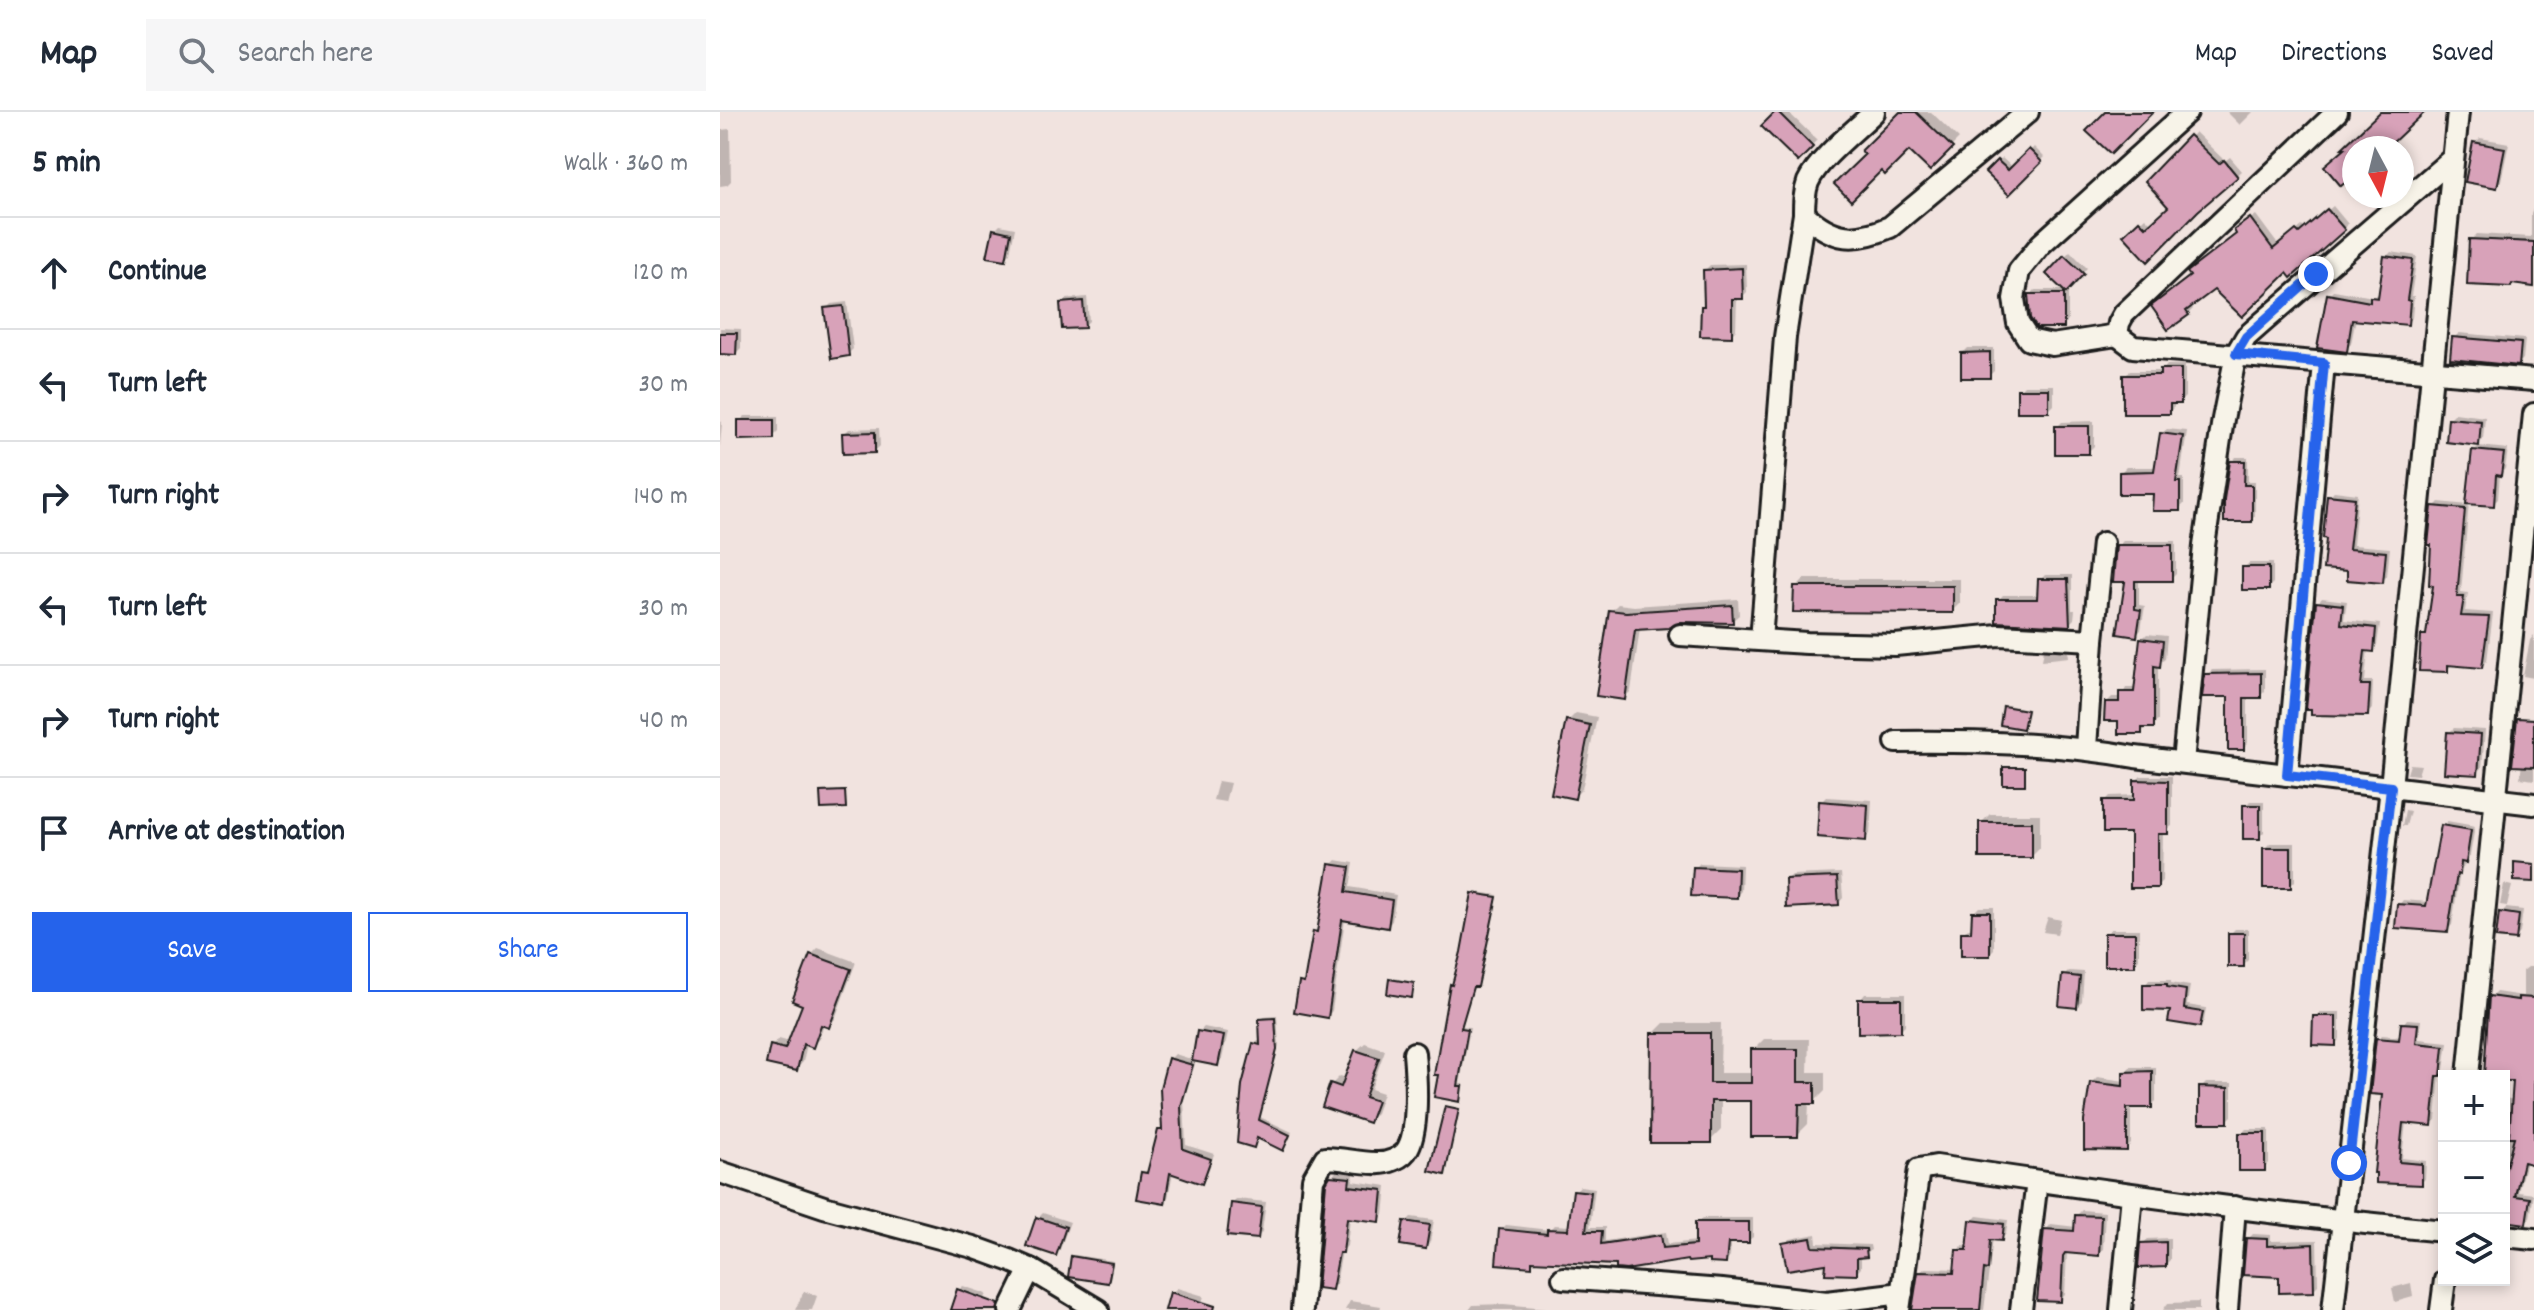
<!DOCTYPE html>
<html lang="en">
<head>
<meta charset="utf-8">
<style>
  body { margin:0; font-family:Dekko,sans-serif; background:#f6f6f7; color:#1f2937 }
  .controls { position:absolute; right:24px; bottom:24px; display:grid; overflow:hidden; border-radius:0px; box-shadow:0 4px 12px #0003 }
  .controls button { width:72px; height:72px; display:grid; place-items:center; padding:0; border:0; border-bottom:2px solid #e0e1e3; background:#fff; color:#1f2937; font:40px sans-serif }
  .compass { position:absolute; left:1622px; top:24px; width:72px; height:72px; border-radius:50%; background:#fff; box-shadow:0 4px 12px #0003; rotate:173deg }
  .stop { position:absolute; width:24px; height:24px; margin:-18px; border:6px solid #2563eb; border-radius:50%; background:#fff }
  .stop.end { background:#2563eb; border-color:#fff; box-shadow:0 2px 8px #0008 }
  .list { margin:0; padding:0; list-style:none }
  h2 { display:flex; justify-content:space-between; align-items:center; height:104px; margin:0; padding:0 32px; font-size:34px }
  h2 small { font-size:26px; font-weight:400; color:#747a83 }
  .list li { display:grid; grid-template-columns:52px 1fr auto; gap:24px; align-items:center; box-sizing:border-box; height:112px; padding:0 32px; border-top:2px solid #e0e1e3 }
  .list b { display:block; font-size:30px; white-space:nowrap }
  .list em { font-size:26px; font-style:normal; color:#747a83 }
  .actions { display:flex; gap:16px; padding:24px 32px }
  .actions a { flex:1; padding:18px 0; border:2px solid #2563eb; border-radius:0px; text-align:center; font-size:28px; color:#2563eb }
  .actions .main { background:#2563eb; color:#fff }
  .icon { flex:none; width:44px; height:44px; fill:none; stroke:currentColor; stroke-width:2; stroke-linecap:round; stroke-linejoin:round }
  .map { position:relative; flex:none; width:1814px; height:1198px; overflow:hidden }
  header { display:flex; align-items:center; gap:48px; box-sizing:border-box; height:112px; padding:0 40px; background:#fff; border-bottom:2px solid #e0e1e3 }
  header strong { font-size:38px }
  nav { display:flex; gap:44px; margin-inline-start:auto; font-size:28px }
  .search { width:560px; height:72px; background:#f6f6f7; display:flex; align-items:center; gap:20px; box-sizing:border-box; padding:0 28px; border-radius:0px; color:#747a83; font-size:30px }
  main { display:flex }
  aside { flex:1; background:#fff }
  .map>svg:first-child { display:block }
</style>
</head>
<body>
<header>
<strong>Map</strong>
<div class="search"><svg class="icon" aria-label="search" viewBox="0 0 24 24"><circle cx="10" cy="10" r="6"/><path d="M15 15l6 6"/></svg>Search here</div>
<nav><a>Map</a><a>Directions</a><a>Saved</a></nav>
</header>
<main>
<aside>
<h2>5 min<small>Walk · 360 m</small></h2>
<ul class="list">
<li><svg class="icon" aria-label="ahead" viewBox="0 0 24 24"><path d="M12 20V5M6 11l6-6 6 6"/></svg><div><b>Continue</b></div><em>120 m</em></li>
<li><svg class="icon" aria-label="left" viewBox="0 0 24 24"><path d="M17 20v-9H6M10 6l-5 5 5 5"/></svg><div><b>Turn left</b></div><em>30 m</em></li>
<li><svg class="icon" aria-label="right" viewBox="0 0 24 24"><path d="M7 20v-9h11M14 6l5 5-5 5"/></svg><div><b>Turn right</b></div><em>140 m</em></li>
<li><svg class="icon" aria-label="left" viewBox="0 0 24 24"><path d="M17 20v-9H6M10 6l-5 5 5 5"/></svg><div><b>Turn left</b></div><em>30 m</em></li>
<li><svg class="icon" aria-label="right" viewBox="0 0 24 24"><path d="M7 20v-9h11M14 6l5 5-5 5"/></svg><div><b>Turn right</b></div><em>40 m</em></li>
<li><svg class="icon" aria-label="arrive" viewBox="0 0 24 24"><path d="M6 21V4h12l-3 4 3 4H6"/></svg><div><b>Arrive at destination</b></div></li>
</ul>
<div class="actions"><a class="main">Save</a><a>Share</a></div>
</aside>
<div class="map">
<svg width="1814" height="1198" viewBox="0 0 1814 1198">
  <rect width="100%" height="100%" fill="#f1e3df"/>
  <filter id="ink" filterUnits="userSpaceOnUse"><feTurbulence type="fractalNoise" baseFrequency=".0125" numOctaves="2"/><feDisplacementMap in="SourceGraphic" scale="16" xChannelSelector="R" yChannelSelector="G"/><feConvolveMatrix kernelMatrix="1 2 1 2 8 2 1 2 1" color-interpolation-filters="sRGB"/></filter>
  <g filter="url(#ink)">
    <!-- shadow -->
    <g fill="#0003">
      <polygon points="1057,0 1068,0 1097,28 1078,48"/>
      <polygon points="1182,0 1211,0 1239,27 1210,56 1189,36 1148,42"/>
      <polygon points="1507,0 1533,0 1520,13"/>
      <polygon points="10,17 11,69 7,73 0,74 0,18"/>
      <polygon points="1475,20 1505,49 1510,45 1522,59 1477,98 1406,123 1425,105 1432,112 1450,95 1428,69"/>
      <polygon points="1760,26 1789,31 1781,69 1776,74 1755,31"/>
      <polygon points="1314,35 1324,45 1289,80 1268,60 1282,46 1293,56"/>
      <polygon points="1613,94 1628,112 1571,163 1567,158 1494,175 1470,193 1473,197 1468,202 1448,215 1472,163 1518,121 1521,114 1536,103 1559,134 1582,114 1585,118"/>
      <polygon points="1814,95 1814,173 1751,128 1757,122 1811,125 1811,102"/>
      <polygon points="280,113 295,116 290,141 285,146 275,118"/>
      <polygon points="1350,139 1367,156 1348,176 1348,209 1343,214 1310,183 1315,178 1346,178 1329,162"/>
      <polygon points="1671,140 1697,144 1691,184 1694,184 1692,206 1687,211 1636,206 1631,232 1626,237 1609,183 1614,178 1653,185 1661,181 1666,145"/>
      <polygon points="1026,152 1027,180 1022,185 1017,185 1016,218 1011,223 983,195 986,191 985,158 990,153"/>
      <polygon points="367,185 369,209 364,214 342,192 347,187"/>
      <polygon points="127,190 133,237 128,242 106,197 111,192"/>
      <polygon points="0,216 21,217 21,236 16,241 0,240"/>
      <polygon points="1739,221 1805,227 1803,247 1798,252 1734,226"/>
      <polygon points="1248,236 1274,236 1274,259 1269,264 1243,241"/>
      <polygon points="1447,253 1465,253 1465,285 1460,290 1454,290 1454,295 1449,300 1405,264 1410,259 1442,259"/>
      <polygon points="1304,273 1334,273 1334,293 1329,298 1299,278"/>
      <polygon points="1735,301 1765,305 1763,327 1758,332 1730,306"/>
      <polygon points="25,304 58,304 58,320 53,325 20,309"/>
      <polygon points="0,309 2,310 0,335"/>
      <polygon points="1374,309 1374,334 1368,340 1337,315 1342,310"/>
      <polygon points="159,316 160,334 155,339 124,322 129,317"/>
      <polygon points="1447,317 1467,319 1460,366 1464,366 1464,392 1459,397 1401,360 1406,355 1436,355 1441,322"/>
      <polygon points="1759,334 1788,337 1785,357 1780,362 1778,387 1773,392 1749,390 1741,480 1748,481 1745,499 1773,501 1767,549 1762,554 1732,553 1727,558 1703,524 1709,518 1715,472 1714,395 1719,390 1748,393 1754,339"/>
      <polygon points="1516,345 1528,345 1528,369 1535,369 1535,404 1531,408 1512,350"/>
      <polygon points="1614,379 1638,382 1633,433 1670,436 1667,464 1662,469 1629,466 1609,384"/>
      <polygon points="1403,429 1456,429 1456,462 1451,467 1419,467 1419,493 1425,494 1421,518 1416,523 1407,468 1398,434"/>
      <polygon points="1529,451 1553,451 1553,471 1548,476 1524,456"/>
      <polygon points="1325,463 1352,463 1352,498 1355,498 1354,507 1349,512 1278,488 1283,483 1319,483 1320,468"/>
      <polygon points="1084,467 1240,467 1240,491 1232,499 1076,475"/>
      <polygon points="1602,486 1627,489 1624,508 1660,512 1657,533 1653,538 1648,537 1645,569 1653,569 1652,597 1647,602 1598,491"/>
      <polygon points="1018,487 1019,503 1012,509 960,508 920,516 911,579 904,586 891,499 898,492 914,494"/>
      <polygon points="1427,522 1447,524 1445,547 1438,552 1438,609 1421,620 1400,607 1387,590 1392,585 1401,585 1406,576 1416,576 1422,527"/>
      <polygon points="1814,523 1814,566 1803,564 1810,528"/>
      <polygon points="1324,537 1348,538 1349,545 1322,548"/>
      <polygon points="1545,557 1545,579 1540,584 1528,584 1528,631 1523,636 1510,583 1487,563 1492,558"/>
      <polygon points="1287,593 1307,597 1303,615 1285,595"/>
      <polygon points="856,601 877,605 862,677 854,685 848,609"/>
      <polygon points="1800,605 1800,608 1814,609 1814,668 1800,666 1802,652 1799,607"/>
      <polygon points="1734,616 1765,618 1762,656 1757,661 1729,621"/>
      <polygon points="1690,652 1701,653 1698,663 1687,662"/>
      <polygon points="1287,654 1306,654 1306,669 1304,671 1285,656"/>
      <polygon points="1421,664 1452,664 1452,714 1443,720 1442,769 1437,774 1412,719 1385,689 1390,684 1416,683 1416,669"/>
      <polygon points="498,669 510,671 505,690 493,688"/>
      <polygon points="126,678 125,694 102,681 104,679"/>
      <polygon points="1106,685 1152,688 1150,722 1145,727 1101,690"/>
      <polygon points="1530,689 1544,689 1544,720 1539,725 1525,694"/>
      <polygon points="1685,698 1690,699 1686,714 1682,714"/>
      <polygon points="1270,702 1320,702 1320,736 1312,744 1261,711"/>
      <polygon points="1727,709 1755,714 1750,744 1740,760 1732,813 1727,818 1679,793 1683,788 1709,790 1723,714"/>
      <polygon points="1550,731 1575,731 1575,769 1570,774 1545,736"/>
      <polygon points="616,748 634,751 630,775 676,783 672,809 667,814 625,807 612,899 607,904 581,871 587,865 595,820 600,815 611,753"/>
      <polygon points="980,751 1022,753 1021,779 1016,784 975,756"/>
      <polygon points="1121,761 1123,786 1118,792 1067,768 1072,763"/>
      <polygon points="1784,772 1792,774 1787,794 1780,793"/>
      <polygon points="756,780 778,783 759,871 754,873 742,914 750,915 740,972 744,972 739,987 720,962 716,961 732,873 735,870"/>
      <polygon points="1259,795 1274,795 1274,837 1269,842 1243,821 1248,816 1253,816 1254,800"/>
      <polygon points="1786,796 1803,798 1800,821 1795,826 1781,801"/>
      <polygon points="1328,805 1341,808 1337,822 1323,820"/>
      <polygon points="1391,817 1419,817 1419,847 1414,852 1386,822"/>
      <polygon points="1515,817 1528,817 1528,848 1523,853 1510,822"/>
      <polygon points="98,836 136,850 115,907 108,914 104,912 99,927 92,933 87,932 83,950 76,957 52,934 59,927 70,930 85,892 91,843"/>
      <polygon points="1808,855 1814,855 1814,968 1766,964 1771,885 1776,880 1803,884 1803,859"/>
      <polygon points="1349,859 1364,860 1362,889 1357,894 1344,864"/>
      <polygon points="673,866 695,870 693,882 691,884 671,868"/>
      <polygon points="1429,868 1451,868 1451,871 1470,874 1467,893 1486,896 1484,909 1480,913 1452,897 1425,873"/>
      <polygon points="1145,882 1185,882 1185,913 1180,918 1140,888"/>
      <polygon points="1600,900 1620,900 1620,927 1615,932 1595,905"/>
      <polygon points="557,904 559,933 540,1005 572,1020 565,1033 538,1025 534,1033 535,932 538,929 542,930 541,908 544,905"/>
      <polygon points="1687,907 1701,908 1699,927 1728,930 1724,958 1720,962 1716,1008 1711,1012 1686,1010 1682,1046 1706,1049 1705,1067 1701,1071 1658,1069 1664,981 1658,927 1662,923 1682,925 1683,912"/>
      <polygon points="944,911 1001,911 1000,961 1033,961 1033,938 1044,927 1089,927 1088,960 1105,960 1105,979 1094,990 1089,990 1088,1012 1077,1023 1033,987 1001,987 1001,1018 990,1029 933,922"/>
      <polygon points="484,915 508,920 502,947 497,952 476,948 464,988 466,1033 494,1042 486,1065 482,1070 453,1060 448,1086 444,1090 423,1061 430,1057 440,1019 444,1015 450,947 455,942 474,948 479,920"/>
      <polygon points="645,931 665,938 651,977 663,981 656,1001 648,1009 612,972 620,964 627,966 636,939"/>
      <polygon points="1410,955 1436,955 1436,989 1431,994 1411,994 1411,1032 1406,1037 1372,970 1377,965 1405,969 1405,960"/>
      <polygon points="1486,971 1512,971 1512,1004 1507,1009 1481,976"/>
      <polygon points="1784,986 1814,991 1814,1048 1806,1049 1798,1080 1814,1082 1810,1106 1805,1110 1784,1107"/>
      <polygon points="1526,1017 1549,1017 1549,1051 1544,1057 1521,1022"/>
      <polygon points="616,1060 634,1062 633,1069 667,1074 664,1103 659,1108 630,1105 627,1134 622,1139 616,1172 612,1176 611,1065"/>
      <polygon points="860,1074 875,1076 870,1115 885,1115 885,1129 946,1120 948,1132 977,1129 977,1110 982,1106 1033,1106 1033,1125 1028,1129 1011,1129 1010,1145 1006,1150 991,1146 897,1151 816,1147 811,1153 781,1118 786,1113 829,1118 834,1113 850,1114 855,1079"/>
      <polygon points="517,1087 546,1090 542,1120 537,1125 512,1092"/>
      <polygon points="1362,1098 1385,1100 1383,1137 1378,1142 1347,1139 1345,1183 1340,1188 1326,1118 1331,1112 1356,1115 1357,1103"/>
      <polygon points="323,1101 350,1110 340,1137 335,1142 318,1106"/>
      <polygon points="1257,1104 1288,1108 1286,1122 1281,1127 1273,1126 1264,1198 1194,1198 1199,1161 1205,1156 1237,1157 1238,1138 1243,1133 1249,1134 1252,1109"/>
      <polygon points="691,1105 714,1108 710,1130 705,1135 686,1110"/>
      <polygon points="1096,1122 1097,1131 1150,1133 1151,1138 1141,1144 1141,1156 1136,1161 1065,1132 1070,1127"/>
      <polygon points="1533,1122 1551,1123 1551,1129 1597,1128 1598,1173 1593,1178 1561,1163 1528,1127"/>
      <polygon points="1450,1126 1450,1148 1445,1153 1422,1132 1428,1127"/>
      <polygon points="355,1143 393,1149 390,1167 388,1169 353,1145"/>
      <polygon points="1691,1171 1693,1185 1675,1190 1672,1176"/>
      <polygon points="243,1174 267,1182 260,1198 232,1198 239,1178"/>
      <polygon points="457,1176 484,1184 480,1198 447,1198 452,1181"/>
      <polygon points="84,1179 97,1184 92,1198 75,1198"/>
      <polygon points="630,1189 661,1194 660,1198 625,1198"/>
      <polygon points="1479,1190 1479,1198 1443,1198 1448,1191"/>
      <polygon points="784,1192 847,1198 749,1198 753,1193"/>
    </g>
    <!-- building -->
    <g fill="#d8a2b9" stroke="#1c1c1c" stroke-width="2">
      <polygon points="1055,0 1058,0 1093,35 1078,50 1041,14"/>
      <polygon points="1180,0 1196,0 1233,36 1210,59 1189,39 1165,63 1161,59 1131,89 1114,72 1145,42 1141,39"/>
      <polygon points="1385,0 1433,0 1391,42 1366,19"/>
      <polygon points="1660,0 1705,0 1667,36 1634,36 1634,63 1621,74 1604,54 1625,36 1622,36"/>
      <polygon points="1469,23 1499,52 1504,48 1518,65 1478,99 1428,150 1403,123 1419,108 1426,115 1448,95 1425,69"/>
      <polygon points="1753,30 1785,36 1777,76 1745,70"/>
      <polygon points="1309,37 1322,50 1289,83 1265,60 1277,48 1288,58"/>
      <polygon points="1607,97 1625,118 1571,166 1567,161 1522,205 1494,178 1466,199 1469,203 1448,218 1431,194 1470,164 1467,160 1516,122 1514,118 1530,106 1553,137 1576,118 1579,121"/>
      <polygon points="273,117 291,121 286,148 267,145"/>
      <polygon points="1749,127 1814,130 1814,175 1792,172 1791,175 1747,173"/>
      <polygon points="1344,143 1364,162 1346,181 1326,162"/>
      <polygon points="1664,144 1693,148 1687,188 1690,189 1688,213 1632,208 1627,240 1597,236 1607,182 1650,190 1650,185 1658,186"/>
      <polygon points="1022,156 1023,187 1012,187 1012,225 980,224 981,194 984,194 983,158"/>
      <polygon points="1308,182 1344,182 1344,216 1317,216 1310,206"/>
      <polygon points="363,189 365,216 342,217 340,191"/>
      <polygon points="123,194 129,244 111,247 104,196"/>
      <polygon points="0,221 17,221 16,243 0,242"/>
      <polygon points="1732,225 1801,231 1799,254 1730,247"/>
      <polygon points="1270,240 1270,266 1241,266 1241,241"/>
      <polygon points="1440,257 1461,257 1461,292 1450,292 1450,302 1403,302 1403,263 1440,263"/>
      <rect x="1297" y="277" width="32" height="23"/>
      <polygon points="1728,306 1761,309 1759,334 1726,330"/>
      <polygon points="18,308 54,308 54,327 18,328"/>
      <rect x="1335" y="314" width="34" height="28"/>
      <polygon points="155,320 155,341 123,342 122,321"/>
      <polygon points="1440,321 1463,324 1456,370 1460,370 1460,399 1432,399 1433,382 1399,382 1399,360 1434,359"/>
      <polygon points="1752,338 1784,341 1781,364 1776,363 1774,394 1746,392"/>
      <polygon points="1510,349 1525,349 1524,373 1532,373 1532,410 1504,410 1504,387"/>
      <polygon points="1607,383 1635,386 1629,437 1666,440 1663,471 1627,468 1627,459 1603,457 1606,427 1603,426"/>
      <polygon points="1712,394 1745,397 1737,485 1744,485 1741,504 1769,505 1762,556 1728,553 1728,560 1699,559 1701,523 1706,523 1713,474 1709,473 1711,433 1708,433"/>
      <polygon points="1396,433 1452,433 1452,469 1415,469 1415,497 1421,498 1417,525 1397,522 1405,470 1393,470"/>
      <rect x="1522" y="455" width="27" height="23"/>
      <polygon points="1318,467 1348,467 1350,514 1276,510 1276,487 1317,487"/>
      <polygon points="1074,474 1233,474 1233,501 1073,500"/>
      <polygon points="1596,490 1623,493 1621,512 1656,516 1654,540 1645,539 1641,573 1650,573 1648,604 1591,603 1591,598 1586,598"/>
      <polygon points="1012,493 1013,511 961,510 949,516 915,518 905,588 876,584 889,498 906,500"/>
      <polygon points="1420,526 1443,529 1440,555 1434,554 1434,616 1422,616 1422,622 1398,622 1398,609 1384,609 1385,590 1399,590 1399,580 1414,580"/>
      <polygon points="1541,561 1541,586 1524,586 1524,638 1508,638 1508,585 1482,585 1485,562"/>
      <polygon points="1283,594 1307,598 1303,617 1280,613"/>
      <polygon points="1797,606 1814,607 1814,655 1792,654"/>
      <polygon points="846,608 870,613 855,687 831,682"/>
      <polygon points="1727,620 1761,622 1758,663 1724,661"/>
      <rect x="1283" y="655" width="22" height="18"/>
      <polygon points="1414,668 1448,669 1448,722 1438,722 1438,776 1410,776 1410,721 1383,721 1383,688 1414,688"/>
      <polygon points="125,679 126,696 101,697 100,680"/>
      <polygon points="1099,689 1148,693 1146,729 1097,725"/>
      <rect x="1523" y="693" width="17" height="34"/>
      <rect x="1259" y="710" width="53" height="36"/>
      <polygon points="1721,713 1751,718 1746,751 1741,750 1740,763 1737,762 1728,820 1675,816 1677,792 1706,794"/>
      <rect x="1543" y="736" width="28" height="40"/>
      <polygon points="1794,750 1814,752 1814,770 1794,769"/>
      <polygon points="609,752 630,755 626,780 672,788 668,816 622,808 608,906 574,900 579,870 584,871 593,819 597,820"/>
      <polygon points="973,755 1018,757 1017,786 971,784"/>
      <polygon points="1117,765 1119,793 1066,796 1065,767"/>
      <polygon points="752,781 777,785 758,875 753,875 741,916 748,917 738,974 742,974 740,990 714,985 718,963 714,963 730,872 732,873 741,840"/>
      <polygon points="1252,800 1270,800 1270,844 1241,844 1241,820 1251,820"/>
      <polygon points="1779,800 1799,803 1796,828 1776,826"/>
      <rect x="1384" y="821" width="31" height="33"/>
      <rect x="1508" y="821" width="16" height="34"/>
      <polygon points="90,842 131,857 109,916 101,913 93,936 83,932 77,959 46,952 50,933 65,937 82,893 72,889"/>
      <polygon points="1342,863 1360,865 1357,896 1339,894"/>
      <polygon points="669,867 694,871 692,886 667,882"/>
      <polygon points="1423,872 1447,872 1447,875 1466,878 1464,897 1483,900 1480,915 1448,910 1450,899 1423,898"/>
      <polygon points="1769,884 1798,888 1798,885 1814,886 1814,1053 1803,1050 1795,1084 1810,1086 1806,1112 1784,1109 1784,1063 1794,1025 1789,1025 1793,969 1784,969 1784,964 1764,964"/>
      <polygon points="1138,887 1181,887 1181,920 1138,921"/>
      <polygon points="1593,904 1616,904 1616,934 1592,933"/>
      <polygon points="555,906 557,938 539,1008 570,1023 563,1039 537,1026 534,1036 517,1031 522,973 533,931 540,933 539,907"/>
      <polygon points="1681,911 1698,912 1696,931 1724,934 1721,964 1717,964 1712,1014 1683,1011 1679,1050 1702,1052 1702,1073 1656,1071 1656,1061 1654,1061 1662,983 1650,982 1656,926 1679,928"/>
      <polygon points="477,919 504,924 498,954 472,949"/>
      <polygon points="931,921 990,921 990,971 1031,971 1031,937 1078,937 1078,970 1095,970 1095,992 1079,992 1078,1025 1031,1025 1031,989 991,989 991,1031 930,1031"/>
      <polygon points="635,938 659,946 645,985 657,989 649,1011 602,995 610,971 621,975"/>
      <polygon points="448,946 473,953 461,994 463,1037 491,1047 482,1072 450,1061 445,1092 416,1087 421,1060 427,1061 438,1018 442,1018 440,976"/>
      <polygon points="1432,959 1432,996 1407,996 1407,1039 1364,1038 1364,1009 1370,970 1403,974 1403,960"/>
      <polygon points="1479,975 1508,976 1508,1011 1479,1011"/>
      <polygon points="725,994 739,997 725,1063 709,1059"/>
      <rect x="1519" y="1021" width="26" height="38"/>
      <polygon points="610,1064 630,1066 629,1074 663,1078 660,1110 627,1106 623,1141 619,1141 612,1178 597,1176 606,1071"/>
      <polygon points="853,1078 871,1080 866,1119 882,1119 881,1132 941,1123 943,1136 975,1133 975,1110 1029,1110 1029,1131 1008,1131 1006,1152 989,1151 989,1148 968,1150 967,1148 906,1158 896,1157 896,1153 812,1149 812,1155 776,1152 779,1117 827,1122 827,1117 848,1118"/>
      <polygon points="511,1091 542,1095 538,1127 507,1124"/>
      <polygon points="1355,1103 1381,1104 1379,1144 1345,1141 1343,1144 1341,1190 1317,1189 1324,1117 1354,1119"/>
      <polygon points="316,1105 346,1115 336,1144 306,1134"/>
      <polygon points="1250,1108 1284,1112 1282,1129 1270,1128 1268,1158 1264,1157 1260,1198 1192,1198 1198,1160 1234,1161 1236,1138 1247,1138"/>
      <polygon points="684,1109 710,1113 706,1137 680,1133"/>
      <polygon points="1091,1126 1093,1135 1146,1137 1147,1145 1137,1146 1137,1163 1105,1162 1106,1152 1067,1158 1062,1131"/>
      <polygon points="1526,1126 1547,1127 1547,1134 1593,1132 1594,1180 1559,1181 1559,1165 1523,1163"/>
      <polygon points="1446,1130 1446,1155 1418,1156 1420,1131"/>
      <polygon points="351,1144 392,1151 388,1171 348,1165"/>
      <polygon points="237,1177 279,1192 277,1198 230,1198"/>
      <polygon points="450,1180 495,1194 494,1198 445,1198"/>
    </g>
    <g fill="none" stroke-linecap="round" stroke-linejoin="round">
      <!-- minor casing -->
      <g stroke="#1c1c1c" stroke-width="26">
        <g id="minor">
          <polyline points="1617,0 1404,202 1399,211 1397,223 1413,235 1814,268"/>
          <path d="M 1084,102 C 1114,129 1135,130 1170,115 L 1308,0"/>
          <polyline points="1397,223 1332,233 1309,228 1298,211 1294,187 1299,159 1321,132 1467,0"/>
          <polyline points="960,523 1087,531 1175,533 1279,523 1373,528"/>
          <path d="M 1041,528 L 1065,225 L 1084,102 C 1084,91 1084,81 1088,70 C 1099,46 1135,19 1154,0"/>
          <path d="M 1176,630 C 1257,629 1336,631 1415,645 L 1814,692"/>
          <polyline points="1366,636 1373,528 1383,431"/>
          <polyline points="1463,650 1484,434 1503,307 1516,242 1526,225 1543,210 1732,47"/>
          <polyline points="1567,663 1604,251"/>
          <polyline points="1748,964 1814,302"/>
          <polyline points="0,1060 104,1095 253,1135 289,1148 310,1157 378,1198"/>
          <polyline points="1784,1124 1814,1127"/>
          <polyline points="843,1166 1002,1178 1107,1190 1182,1181"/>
          <polyline points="290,1198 310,1157"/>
          <path d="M 582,1198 L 593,1067 L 605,1046 C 622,1046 638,1051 655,1051 C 667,1052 683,1046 688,1036 C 699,1016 696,964 694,941"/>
          <path d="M 1179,1198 L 1199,1057 L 1216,1054 C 1385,1079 1554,1103 1724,1119"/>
          <polyline points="1301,1198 1317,1069"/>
          <polyline points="1401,1198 1412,1083"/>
          <polyline points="1507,1198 1515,1095"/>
          <polyline points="1613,1198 1671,675 1738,0"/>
          <polyline points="1721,1198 1725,1168"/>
        </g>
      </g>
      <!-- minor -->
      <use href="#minor" stroke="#f7f3e8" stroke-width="20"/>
    </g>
  </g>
  <g fill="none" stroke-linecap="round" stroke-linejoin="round" filter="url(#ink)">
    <!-- route -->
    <polyline stroke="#2563eb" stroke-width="10" points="1596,162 1526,225 1516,242 1604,251 1567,663 1671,675 1629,1051"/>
  </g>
</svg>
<div class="controls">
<button>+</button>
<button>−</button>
<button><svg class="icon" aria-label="layers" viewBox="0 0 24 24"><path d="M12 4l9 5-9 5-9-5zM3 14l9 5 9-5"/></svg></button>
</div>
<svg class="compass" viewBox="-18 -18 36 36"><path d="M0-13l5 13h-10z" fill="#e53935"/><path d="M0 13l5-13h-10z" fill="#747a83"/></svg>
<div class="stop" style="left:1629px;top:1051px"></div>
<div class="stop end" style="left:1596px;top:162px"></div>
</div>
</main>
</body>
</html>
